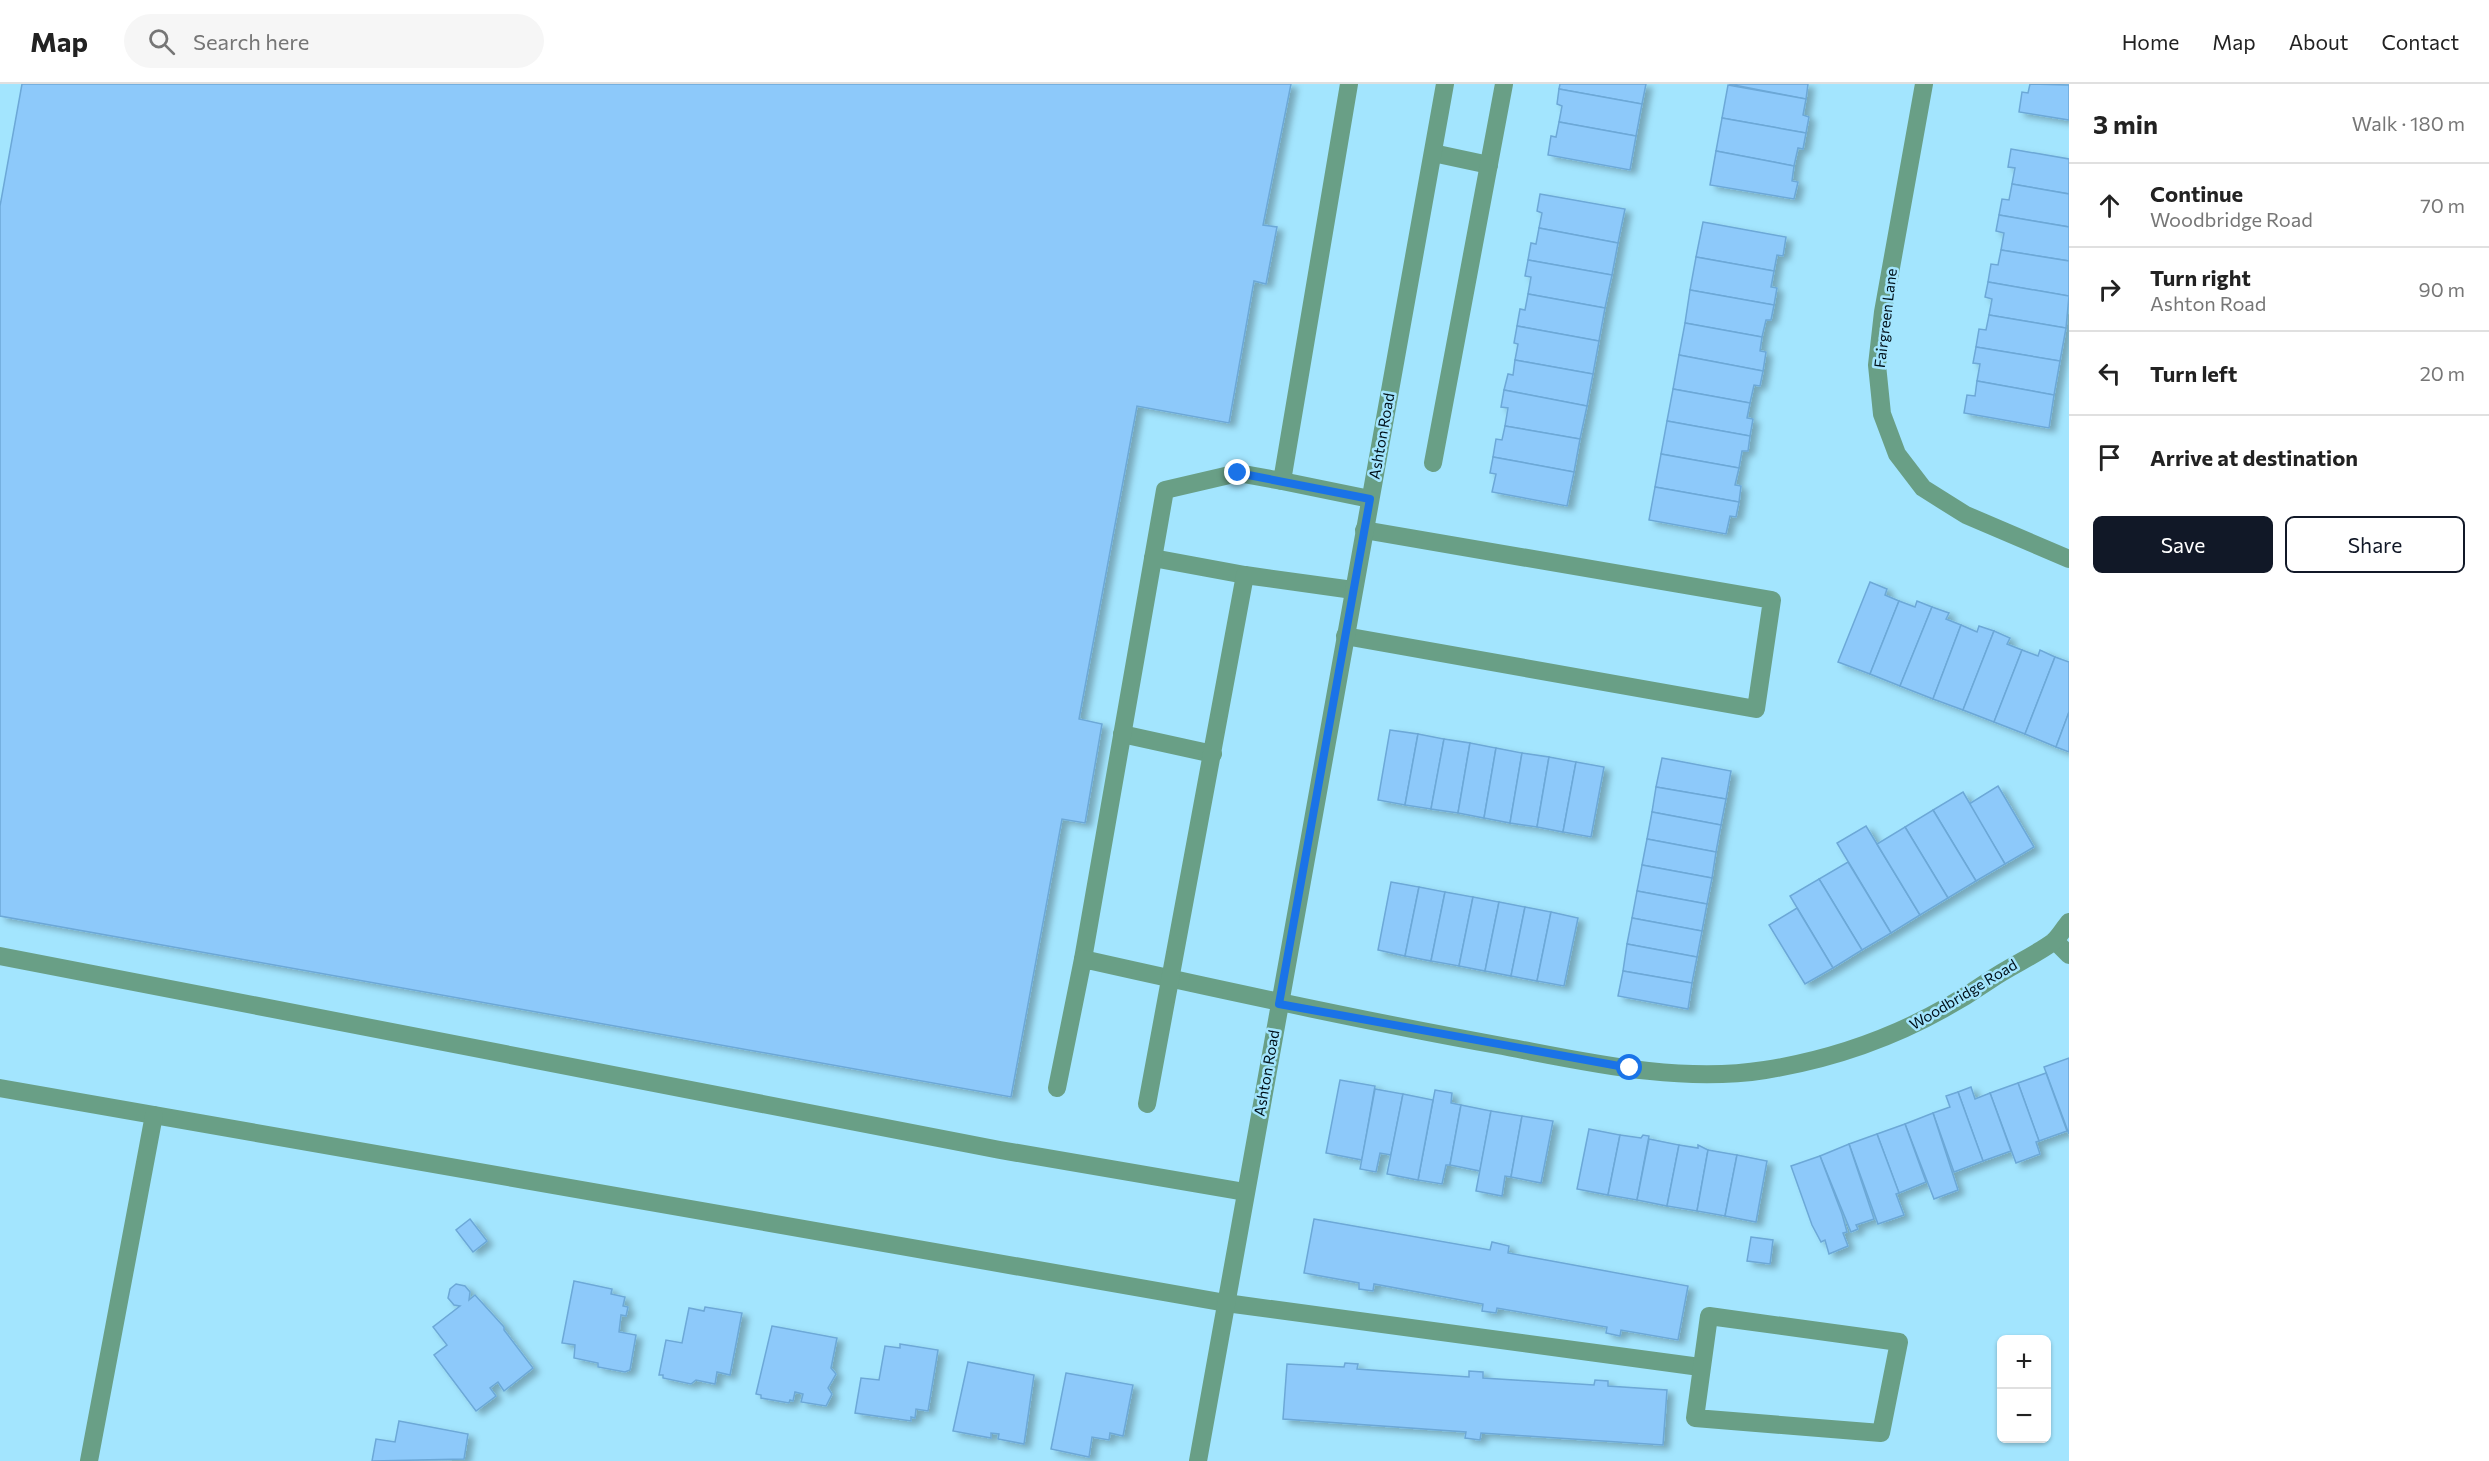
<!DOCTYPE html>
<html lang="en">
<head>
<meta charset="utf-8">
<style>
  body { margin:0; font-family:Commissioner,sans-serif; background:#f6f6f6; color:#222 }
  .controls { position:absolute; right:18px; bottom:18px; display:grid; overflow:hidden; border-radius:9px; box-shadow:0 2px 4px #0004 }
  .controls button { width:54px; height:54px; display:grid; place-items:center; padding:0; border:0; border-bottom:2px solid #e0e0e0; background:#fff; color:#222; font:30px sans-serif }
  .stop { position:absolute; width:18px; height:18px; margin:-14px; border:4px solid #1a73e8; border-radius:50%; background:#fff }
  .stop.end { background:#1a73e8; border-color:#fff; box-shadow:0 2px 6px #0008 }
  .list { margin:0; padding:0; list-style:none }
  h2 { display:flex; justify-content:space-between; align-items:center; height:78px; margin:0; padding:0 24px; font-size:26px }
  h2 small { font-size:20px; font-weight:400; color:#767676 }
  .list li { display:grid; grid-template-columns:39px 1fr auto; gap:18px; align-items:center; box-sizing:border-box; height:84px; padding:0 24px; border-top:2px solid #e0e0e0 }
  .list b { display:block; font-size:22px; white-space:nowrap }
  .list p { margin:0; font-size:20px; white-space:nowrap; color:#767676 }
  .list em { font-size:20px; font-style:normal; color:#767676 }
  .actions { display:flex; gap:12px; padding:18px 24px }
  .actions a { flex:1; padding:14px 0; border:2px solid #111827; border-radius:9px; text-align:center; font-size:21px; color:#111827 }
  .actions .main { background:#111827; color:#fff }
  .icon { flex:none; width:33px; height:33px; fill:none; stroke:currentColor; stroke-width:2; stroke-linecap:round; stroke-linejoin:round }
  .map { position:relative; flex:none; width:2069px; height:1377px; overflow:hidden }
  header { display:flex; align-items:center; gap:36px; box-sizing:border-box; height:84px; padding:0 30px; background:#fff; border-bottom:2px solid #e0e0e0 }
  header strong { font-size:28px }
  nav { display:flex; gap:33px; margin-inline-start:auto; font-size:21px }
  .search { width:420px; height:54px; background:#f6f6f6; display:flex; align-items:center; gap:15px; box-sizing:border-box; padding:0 21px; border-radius:33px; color:#767676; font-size:22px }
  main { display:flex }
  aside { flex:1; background:#fff }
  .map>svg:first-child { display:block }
</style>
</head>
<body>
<header>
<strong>Map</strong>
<div class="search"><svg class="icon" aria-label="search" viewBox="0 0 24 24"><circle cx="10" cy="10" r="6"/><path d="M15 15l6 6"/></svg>Search here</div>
<nav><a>Home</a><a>Map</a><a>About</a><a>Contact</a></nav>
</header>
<main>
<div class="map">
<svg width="2069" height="1377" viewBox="0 0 2069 1377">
  <defs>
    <filter id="shadow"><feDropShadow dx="6" dy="4" stdDeviation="3" flood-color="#0004"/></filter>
  </defs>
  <rect width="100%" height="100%" fill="#a3e5fe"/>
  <!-- building -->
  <g fill="#8dc9fa" stroke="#6ca8d7" stroke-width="1.5" filter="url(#shadow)">
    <polygon points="22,0 1291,0 1263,141 1277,143 1266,200 1254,197 1229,339 1137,322 1079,635 1102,640 1085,739 1062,735 1011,1013 0,832 0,122"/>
    <polygon points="1560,0 1646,0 1642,20 1559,5"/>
    <polygon points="1729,0 1808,0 1806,15"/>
    <polygon points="2030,0 2069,1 2069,36 2019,28 2022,8 2028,9"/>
    <polygon points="1728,1 1806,15 1803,31 1809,33 1806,49 1722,34"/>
    <polygon points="1559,5 1642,20 1636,52 1559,38 1562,22 1557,20"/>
    <polygon points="1722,34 1806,49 1803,65 1798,64 1794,82 1716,67"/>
    <polygon points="1559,38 1636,52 1630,86 1548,71 1551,52 1556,53"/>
    <polygon points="2011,65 2069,75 2069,110 2012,100 2015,84 2008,83"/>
    <polygon points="1716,67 1794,82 1792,97 1798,98 1794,115 1710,101"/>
    <polygon points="2012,100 2069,110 2069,143 1999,131 2002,115 2009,116"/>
    <polygon points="1540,110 1625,125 1618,159 1539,144 1542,129 1537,127"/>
    <polygon points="1999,131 2069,143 2069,177 2001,166 2004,149 1996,147"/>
    <polygon points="1703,138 1786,153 1783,172 1777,171 1774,187 1696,173"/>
    <polygon points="1539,144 1618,159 1612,191 1528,176 1531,159 1536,160"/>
    <polygon points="2001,166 2069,177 2069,212 1988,198 1991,180 1998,181"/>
    <polygon points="1696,173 1774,187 1771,203 1777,204 1774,221 1690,206"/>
    <polygon points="1528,176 1612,191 1605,224 1528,210 1531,193 1525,192"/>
    <polygon points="1988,198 2069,212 2066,244 1989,231 1992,215 1985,213"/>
    <polygon points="1690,206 1774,221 1771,236 1766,236 1762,253 1685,239"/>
    <polygon points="1528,210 1605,224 1599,257 1517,242 1520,225 1525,226"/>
    <polygon points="1989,231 2066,244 2060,277 1976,263 1979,245 1986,246"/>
    <polygon points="1685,239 1762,253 1760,267 1766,268 1763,287 1679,271"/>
    <polygon points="1517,242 1599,257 1593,290 1515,276 1518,260 1514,259"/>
    <polygon points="1976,263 2060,277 2054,311 1977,297 1980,280 1973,279"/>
    <polygon points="1679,271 1763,287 1760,302 1754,301 1750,319 1673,305"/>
    <polygon points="1515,276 1593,290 1587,322 1504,306 1508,290 1513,291"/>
    <polygon points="1977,297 2054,311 2049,344 1964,329 1967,311 1975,312"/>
    <polygon points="1673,305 1750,319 1747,334 1753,335 1750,352 1667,337"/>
    <polygon points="1504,306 1587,322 1580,355 1505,342 1508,324 1501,323"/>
    <polygon points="1667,337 1750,352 1748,367 1742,367 1739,384 1661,370"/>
    <polygon points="1505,342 1580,355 1574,388 1493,373 1496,355 1502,356"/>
    <polygon points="1661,370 1739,384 1735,401 1741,402 1739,418 1655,403"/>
    <polygon points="1493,373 1574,388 1567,422 1492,408 1496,390 1490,389"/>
    <polygon points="1655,403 1739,418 1736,433 1730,432 1726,450 1649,436"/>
    <polygon points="1870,498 1887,505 1885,511 1899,517 1870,590 1838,578"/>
    <polygon points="1899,517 1915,523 1917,517 1932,523 1900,602 1870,590"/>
    <polygon points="1932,523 1949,529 1946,535 1961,541 1933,615 1900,602"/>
    <polygon points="1961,541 1977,548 1979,542 1994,547 1963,626 1933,615"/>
    <polygon points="1994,547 2010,554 2007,560 2022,566 1994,638 1963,626"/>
    <polygon points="2022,566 2038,572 2040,566 2055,573 2025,650 1994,638"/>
    <polygon points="2055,573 2069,578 2069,628 2056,663 2025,650"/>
    <polygon points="2069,628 2069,668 2056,663"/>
    <polygon points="1390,646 1418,650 1405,721 1378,716"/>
    <polygon points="1418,650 1444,655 1431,725 1405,721"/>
    <polygon points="1444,655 1470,659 1458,729 1431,725"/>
    <polygon points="1470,659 1496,664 1484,734 1458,729"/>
    <polygon points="1496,664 1522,669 1510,739 1484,734"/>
    <polygon points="1522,669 1549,673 1537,743 1510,739"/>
    <polygon points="1549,673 1576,678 1563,748 1537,743"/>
    <polygon points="1662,674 1731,687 1726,715 1656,703"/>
    <polygon points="1576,678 1604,683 1591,753 1563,748"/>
    <polygon points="1998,702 2034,763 2005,780 1969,720"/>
    <polygon points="1656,703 1726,715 1721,741 1652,728"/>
    <polygon points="1963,708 2005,780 1976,797 1933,726"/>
    <polygon points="1933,726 1976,797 1948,814 1905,743"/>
    <polygon points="1652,728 1721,741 1716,768 1647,755"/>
    <polygon points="1866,742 1920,831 1891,849 1837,759"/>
    <polygon points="1905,743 1948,814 1920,831 1877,760"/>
    <polygon points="1647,755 1716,768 1712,794 1642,781"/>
    <polygon points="1848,778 1891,849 1862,866 1819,795"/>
    <polygon points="1642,781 1712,794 1707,820 1637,807"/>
    <polygon points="1819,795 1862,866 1833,884 1790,812"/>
    <polygon points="1391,798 1419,803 1405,872 1378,866"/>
    <polygon points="1419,803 1445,808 1431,877 1405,872"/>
    <polygon points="1637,807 1707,820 1702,847 1632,834"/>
    <polygon points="1445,808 1473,813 1459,882 1431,877"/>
    <polygon points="1473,813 1499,818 1485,887 1459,882"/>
    <polygon points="1499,818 1525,823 1511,892 1485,887"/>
    <polygon points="1525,823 1551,828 1537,897 1511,892"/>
    <polygon points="1797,824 1833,884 1805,900 1769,841"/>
    <polygon points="1551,828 1578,834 1564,902 1537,897"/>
    <polygon points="1632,834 1702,847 1697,873 1627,860"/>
    <polygon points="1627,860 1697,873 1692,899 1623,887"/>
    <polygon points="1623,887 1692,899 1688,925 1618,912"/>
    <polygon points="2069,974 2069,1050 2044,983"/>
    <polygon points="2046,989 2067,1047 2039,1057 2018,999"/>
    <polygon points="1340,996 1375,1002 1362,1076 1326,1069"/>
    <polygon points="2018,999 2039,1057 2036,1058 2040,1070 2016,1079 1990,1009"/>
    <polygon points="1971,1003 1975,1015 1990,1009 2011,1067 1983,1077 1958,1008"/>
    <polygon points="1375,1005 1403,1010 1391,1071 1380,1069 1376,1088 1360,1085"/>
    <polygon points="1435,1006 1452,1009 1451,1019 1461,1021 1450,1081 1446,1081 1442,1100 1418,1096"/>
    <polygon points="1958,1008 1983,1077 1954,1088 1933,1029 1950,1023 1946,1012"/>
    <polygon points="1403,1010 1433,1016 1418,1096 1387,1090"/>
    <polygon points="1461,1021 1491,1027 1480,1087 1450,1081"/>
    <polygon points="1491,1027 1522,1032 1511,1093 1505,1092 1502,1112 1476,1107"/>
    <polygon points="1933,1029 1958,1106 1934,1115 1905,1040"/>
    <polygon points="1522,1032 1553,1037 1541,1099 1511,1093"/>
    <polygon points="1905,1040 1926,1098 1899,1109 1877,1050"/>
    <polygon points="1589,1045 1620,1051 1608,1111 1577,1105"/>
    <polygon points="1877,1050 1899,1109 1896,1110 1904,1131 1878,1140 1849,1060"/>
    <polygon points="1620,1051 1641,1054 1643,1051 1649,1052 1637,1116 1608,1111"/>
    <polygon points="1649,1055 1679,1061 1667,1122 1637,1116"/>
    <polygon points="1849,1060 1874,1135 1856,1141 1858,1145 1851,1148 1820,1072"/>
    <polygon points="1679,1061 1698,1064 1698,1061 1708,1066 1697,1127 1667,1122"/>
    <polygon points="1708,1066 1737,1071 1725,1132 1697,1127"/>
    <polygon points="1737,1071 1767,1077 1756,1138 1725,1132"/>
    <polygon points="1820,1072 1842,1130 1847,1148 1843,1149 1848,1162 1829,1170 1825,1156 1821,1158 1812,1141 1791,1082"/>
    <polygon points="470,1135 487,1157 473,1168 456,1146"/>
    <polygon points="1314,1135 1490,1166 1492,1158 1509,1162 1508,1169 1688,1202 1678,1256 1621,1246 1620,1252 1606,1249 1607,1243 1497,1224 1496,1229 1482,1227 1483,1220 1374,1200 1373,1207 1359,1205 1359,1199 1304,1189"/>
    <polygon points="1751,1153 1773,1156 1770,1180 1747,1177"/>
    <polygon points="574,1197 612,1205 611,1210 625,1213 623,1222 628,1223 626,1232 621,1231 619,1248 636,1251 630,1286 625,1288 598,1283 598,1279 574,1274 575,1261 562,1259"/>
    <polygon points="456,1200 465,1202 470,1208 469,1216 475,1211 504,1243 504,1246 533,1284 504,1307 498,1298 490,1304 496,1312 476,1327 434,1271 447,1261 433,1243 460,1222 454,1221 448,1214 450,1205"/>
    <polygon points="705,1223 742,1229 730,1291 717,1288 715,1300 696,1296 691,1300 663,1294 663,1291 659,1291 666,1256 682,1259 689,1224 704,1227"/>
    <polygon points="772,1242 837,1254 831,1284 836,1290 828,1304 832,1310 826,1322 801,1318 803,1310 795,1308 793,1317 790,1316 789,1319 761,1314 761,1311 756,1310"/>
    <polygon points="900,1260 938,1266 928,1327 916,1325 915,1334 911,1333 911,1337 855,1329 861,1294 879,1296 885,1262 900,1264"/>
    <polygon points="968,1278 1034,1291 1024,1360 998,1355 999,1350 991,1349 991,1354 953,1347"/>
    <polygon points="1345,1279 1358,1280 1357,1285 1469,1293 1469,1287 1483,1288 1483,1294 1594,1301 1595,1296 1608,1297 1608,1302 1667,1306 1663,1361 1481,1349 1480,1356 1465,1354 1466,1348 1283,1335 1287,1280 1344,1283"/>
    <polygon points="1066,1289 1133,1301 1123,1352 1110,1349 1109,1356 1092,1353 1089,1373 1051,1365"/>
    <polygon points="399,1337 468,1350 464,1375 372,1377 376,1355 395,1358"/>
  </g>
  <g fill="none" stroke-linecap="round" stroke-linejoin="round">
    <!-- minor -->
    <g stroke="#699f86" stroke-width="18">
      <polyline points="1924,0 1883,228 1877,281 1882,330 1897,370 1923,404 1966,431 2069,475"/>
      <polyline points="1433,69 1489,81"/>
      <polyline points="1433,379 1504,0"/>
      <polyline points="1282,397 1370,415"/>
      <polyline points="1153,474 1245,491"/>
      <polyline points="1345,552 1756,625 1772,516 1364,446"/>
      <polyline points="1122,650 1213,670"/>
      <polyline points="2055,857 2069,871"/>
      <polyline points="0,872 1000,1066 1245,1108"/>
      <polyline points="1083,875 1165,406 1238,389 1282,397 1349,0"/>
      <polyline points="0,1004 1226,1219 1700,1283"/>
      <path d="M 1057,1004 L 1083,875 C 1221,906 1358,936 1497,961 C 1583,977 1677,1000 1765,986 C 1847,973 1922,943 1990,896 C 2010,882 2034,872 2053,858 C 2059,853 2064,844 2069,838"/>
      <polyline points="1147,1020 1245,491 1353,506"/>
      <polygon points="1709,1232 1899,1258 1881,1349 1695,1334"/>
      <polyline points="89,1377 154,1031"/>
      <polyline points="1198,1377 1445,0"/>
    </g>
  </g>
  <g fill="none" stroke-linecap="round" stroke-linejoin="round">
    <!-- route -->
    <polyline stroke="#1a73e8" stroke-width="8" points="1238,389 1370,415 1279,920 1630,984"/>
  </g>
  <g text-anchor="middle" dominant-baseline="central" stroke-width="5" stroke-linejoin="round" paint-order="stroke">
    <!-- street labels -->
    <g font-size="15" fill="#00111a" stroke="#a3e5fe">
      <text transform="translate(1885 234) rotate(-83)">Fairgreen Lane</text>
      <text transform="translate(1381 352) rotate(-80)">Ashton Road</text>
      <text transform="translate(1963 910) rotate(-31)">Woodbridge Road</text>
      <text transform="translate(1266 989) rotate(-80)">Ashton Road</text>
    </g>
  </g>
</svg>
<div class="controls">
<button>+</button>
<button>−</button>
</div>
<div class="stop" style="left:1630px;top:984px"></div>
<div class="stop end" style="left:1238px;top:389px"></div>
</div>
<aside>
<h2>3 min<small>Walk · 180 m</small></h2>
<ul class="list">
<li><svg class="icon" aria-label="ahead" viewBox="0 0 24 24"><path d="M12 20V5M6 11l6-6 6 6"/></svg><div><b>Continue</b><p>Woodbridge Road</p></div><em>70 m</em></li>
<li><svg class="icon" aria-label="right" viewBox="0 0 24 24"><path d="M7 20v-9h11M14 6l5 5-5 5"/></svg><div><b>Turn right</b><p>Ashton Road</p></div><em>90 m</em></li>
<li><svg class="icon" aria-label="left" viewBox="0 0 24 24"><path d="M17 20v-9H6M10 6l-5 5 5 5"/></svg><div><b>Turn left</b></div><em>20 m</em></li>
<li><svg class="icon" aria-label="arrive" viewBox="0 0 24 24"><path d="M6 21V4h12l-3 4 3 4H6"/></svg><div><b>Arrive at destination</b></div></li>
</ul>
<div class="actions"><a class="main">Save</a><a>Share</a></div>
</aside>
</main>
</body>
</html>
